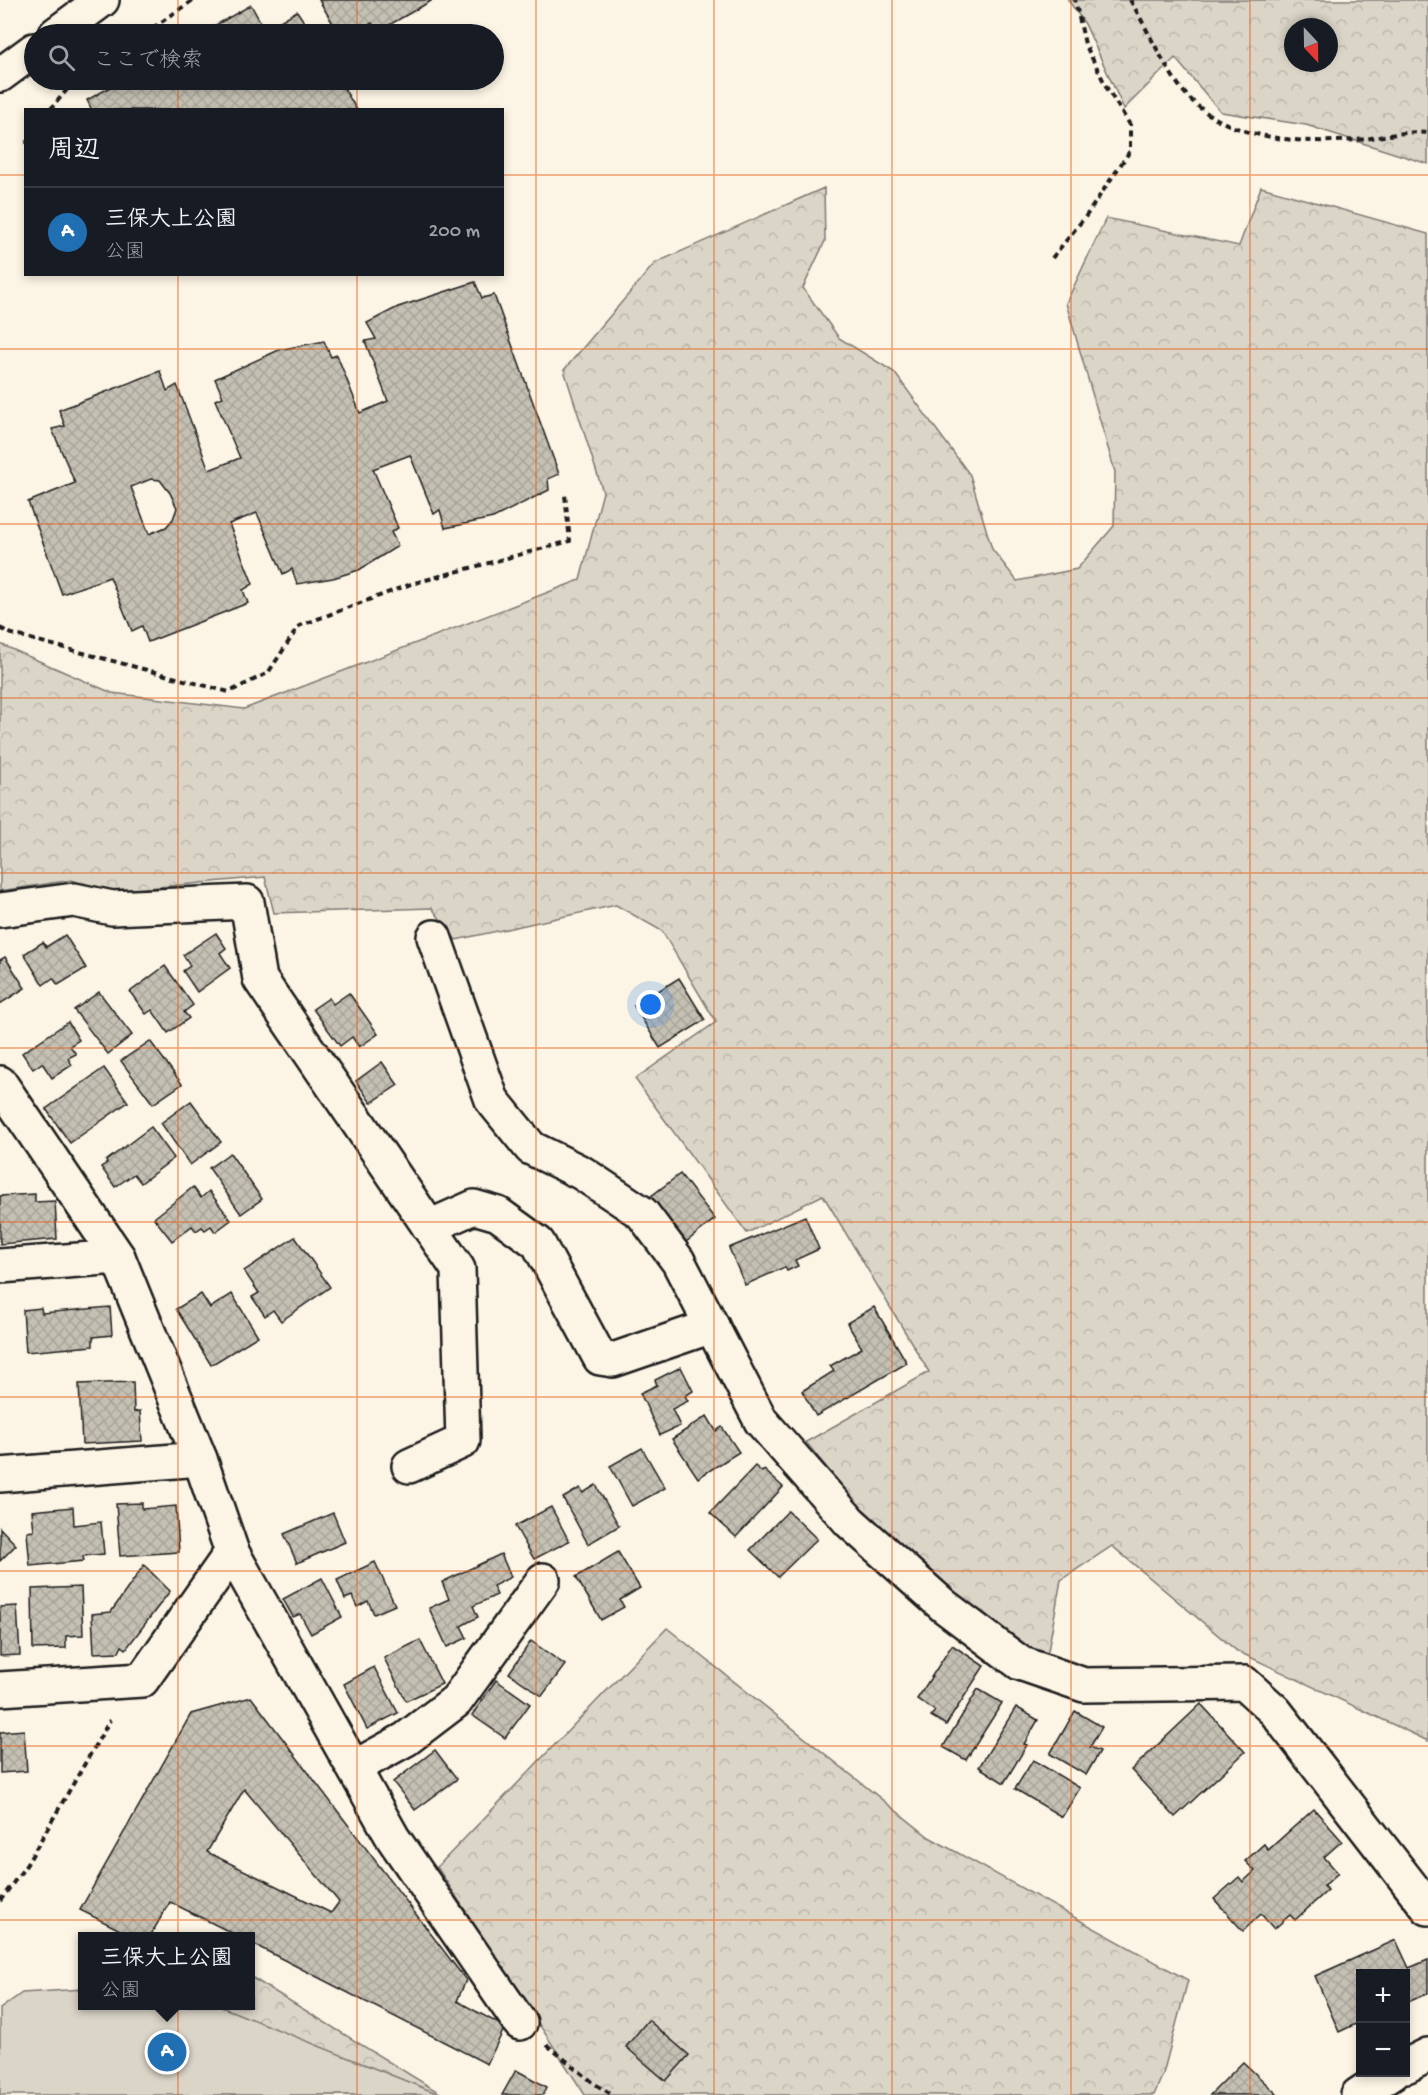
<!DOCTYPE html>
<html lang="ja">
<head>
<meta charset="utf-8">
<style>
  body { margin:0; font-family:"Gochi Hand","Klee One",sans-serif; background:#242831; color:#f1f3f6 }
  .controls { position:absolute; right:18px; bottom:18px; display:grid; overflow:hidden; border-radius:0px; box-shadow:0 3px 9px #0003 }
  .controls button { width:54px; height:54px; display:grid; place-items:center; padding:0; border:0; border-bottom:2px solid #363941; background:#171b24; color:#f1f3f6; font:30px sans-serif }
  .compass { position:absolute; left:1284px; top:18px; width:54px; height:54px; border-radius:50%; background:#171b24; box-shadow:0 3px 9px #0003; rotate:158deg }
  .you { position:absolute; left:651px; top:1005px; width:21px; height:21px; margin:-15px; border:4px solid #fff; border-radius:50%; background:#1a73e8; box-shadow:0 0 0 9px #1a73e833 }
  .badge { display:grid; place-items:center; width:39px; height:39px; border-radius:50%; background:#1f6fb2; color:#fff; font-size:20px; font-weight:700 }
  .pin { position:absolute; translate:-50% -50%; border:3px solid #fff; box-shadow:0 2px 6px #0006 }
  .popup { position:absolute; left:78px; top:1932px; width:177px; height:78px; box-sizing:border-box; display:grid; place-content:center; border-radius:0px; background:#171b24; filter:drop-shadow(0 2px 4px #0005); font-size:20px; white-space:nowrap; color:#9ea1a6 }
  .popup b { font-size:22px; color:#f1f3f6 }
  .popup::after { content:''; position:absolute; left:50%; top:100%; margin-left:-12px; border:12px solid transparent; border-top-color:#171b24 }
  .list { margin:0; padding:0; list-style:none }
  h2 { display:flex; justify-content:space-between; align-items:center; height:78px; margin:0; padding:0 24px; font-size:26px }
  h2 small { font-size:20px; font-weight:400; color:#9ea1a6 }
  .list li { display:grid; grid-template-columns:39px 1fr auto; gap:18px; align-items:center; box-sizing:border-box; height:90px; padding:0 24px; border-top:2px solid #363941 }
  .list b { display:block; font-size:22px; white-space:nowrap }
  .list p { margin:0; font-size:20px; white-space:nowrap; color:#9ea1a6 }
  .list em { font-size:20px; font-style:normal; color:#9ea1a6 }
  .icon { flex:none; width:33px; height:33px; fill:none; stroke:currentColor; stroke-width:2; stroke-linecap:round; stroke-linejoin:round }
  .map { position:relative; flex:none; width:1428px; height:2095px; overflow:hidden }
  .search { position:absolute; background:#171b24; box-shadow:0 3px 9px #0003; left:24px; top:24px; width:480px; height:66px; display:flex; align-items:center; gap:15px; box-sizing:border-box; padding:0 21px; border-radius:33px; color:#9ea1a6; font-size:22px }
  .panel { position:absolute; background:#171b24; box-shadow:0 3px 9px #0003; left:24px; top:108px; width:480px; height:168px; border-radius:0px }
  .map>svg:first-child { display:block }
</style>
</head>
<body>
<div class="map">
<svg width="1428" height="2095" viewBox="0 0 1428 2095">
  <defs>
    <pattern id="forest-crowns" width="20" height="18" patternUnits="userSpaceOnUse" patternTransform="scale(1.5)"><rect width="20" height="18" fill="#dbd5c8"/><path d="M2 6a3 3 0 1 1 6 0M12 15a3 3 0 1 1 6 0" fill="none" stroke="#bbb6ab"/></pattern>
    <pattern id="building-cross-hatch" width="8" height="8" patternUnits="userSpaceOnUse" patternTransform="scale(1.5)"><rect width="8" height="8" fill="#c4c0b3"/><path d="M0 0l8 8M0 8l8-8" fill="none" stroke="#a8a499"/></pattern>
  </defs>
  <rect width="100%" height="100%" fill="#fcf5e5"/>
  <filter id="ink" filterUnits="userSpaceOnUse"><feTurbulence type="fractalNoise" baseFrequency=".0167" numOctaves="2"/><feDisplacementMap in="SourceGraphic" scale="12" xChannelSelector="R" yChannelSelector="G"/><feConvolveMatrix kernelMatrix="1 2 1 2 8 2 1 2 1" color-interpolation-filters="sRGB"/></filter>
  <g filter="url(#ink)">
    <!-- forest -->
    <g fill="url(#forest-crowns)" stroke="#7c7872" stroke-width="1.5" fill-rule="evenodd">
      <path d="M 1068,0 L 1428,0 L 1428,164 L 1306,125 L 1221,112 L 1175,58 L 1124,109 L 1085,24 ZM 1293,27 L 1329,27 L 1329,63 L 1293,63 Z"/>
      <polygon points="1261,187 1428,234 1428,1741 1237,1651 1112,1546 1061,1580 1046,1662 923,1574 860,1509 806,1442 929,1372 823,1195 747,1233 635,1079 716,1022 662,931 616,905 456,940 432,908 274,913 265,877 105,892 72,880 0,891 0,644 112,693 244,709 580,580 603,492 564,370 655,263 824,188 825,241 803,288 839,338 894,372 970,475 992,549 1017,581 1077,569 1114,526 1115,472 1066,303 1106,218 1239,246"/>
      <polygon points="667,1628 929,1837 1188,1980 1163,2074 1154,2095 585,2095 437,1867"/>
      <polygon points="251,1977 443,2095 187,2095 151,2006 251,2006"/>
    </g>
    <!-- park -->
    <polygon fill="#dbd5c8" stroke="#7c7872" stroke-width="1.5" points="83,1989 83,2006 219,2006 441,2095 0,2095 0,2009 22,1993"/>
    <!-- building -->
    <g fill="url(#building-cross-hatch)" stroke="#1c1c1c" stroke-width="1.5" fill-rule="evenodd">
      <polygon points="319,0 431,0 431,1 377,32 372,23 353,34 339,34"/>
      <polygon points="251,5 265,30 297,11 312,34 200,34"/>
      <polygon points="123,80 339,80 357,110 92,110 87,100"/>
      <path d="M 475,282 L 482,298 L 494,295 L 559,474 L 548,479 L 549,490 L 493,518 L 445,528 L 440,510 L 434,514 L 410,455 L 373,469 L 398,528 L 391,532 L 398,546 L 359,570 L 333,578 L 297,584 L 292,569 L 283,574 L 257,513 L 229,524 L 253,584 L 243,590 L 248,603 L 148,642 L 142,626 L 132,631 L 110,577 L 62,594 L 28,502 L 75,483 L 52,429 L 65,426 L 59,410 L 160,371 L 167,391 L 177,385 L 209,470 L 240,458 L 215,400 L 223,397 L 215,379 L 279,350 L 324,341 L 331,357 L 337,355 L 360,413 L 388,401 L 365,341 L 376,339 L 367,323 L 398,307 ZM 151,479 L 160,480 L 170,493 L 177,508 L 173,519 L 166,527 L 149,534 L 131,487 Z"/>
      <polygon points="216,933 226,948 220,953 230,968 197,992 183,971 190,966 183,955"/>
      <polygon points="65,935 86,968 58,985 53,978 43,985 24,954 43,942 46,947"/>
      <polygon points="5,957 25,988 0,1004 0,960"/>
      <polygon points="165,966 193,1005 184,1012 189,1018 168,1033 152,1010 146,1014 130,992"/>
      <polygon points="679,978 705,1020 660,1048 634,1006"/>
      <polygon points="99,992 132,1035 108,1054 74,1010"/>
      <polygon points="349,993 378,1034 359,1047 352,1037 340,1046 313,1009 329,998 333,1004"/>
      <polygon points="68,1022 79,1040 70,1046 76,1054 68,1058 72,1065 52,1078 42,1063 33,1069 22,1053"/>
      <polygon points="150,1041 182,1084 153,1104 121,1061"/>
      <polygon points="382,1062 398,1085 371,1103 356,1081"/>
      <polygon points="104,1068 128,1102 70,1143 46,1109"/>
      <polygon points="191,1101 221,1142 190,1165 161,1123"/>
      <polygon points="151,1127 174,1158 141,1183 134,1174 115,1187 101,1167 107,1163 106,1161"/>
      <polygon points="230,1153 262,1199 241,1214 209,1168"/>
      <polygon points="680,1174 715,1219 686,1242 650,1197"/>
      <polygon points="193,1187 201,1198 209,1191 231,1220 215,1232 211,1226 205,1230 202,1227 196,1231 192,1226 172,1241 154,1218"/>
      <polygon points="35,1194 35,1202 55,1201 57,1239 0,1244 0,1196"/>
      <polygon points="805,1216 819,1249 795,1260 798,1266 787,1271 785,1267 745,1285 729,1248"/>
      <polygon points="295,1237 330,1287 281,1321 273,1310 265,1316 252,1297 259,1293 244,1271"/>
      <polygon points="201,1294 210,1308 232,1294 258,1336 211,1365 176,1309"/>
      <polygon points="110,1307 112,1335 93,1337 93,1346 26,1352 23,1310 41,1308 42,1313"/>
      <polygon points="874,1307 907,1363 816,1416 802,1391 834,1371 830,1366 862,1348 847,1323"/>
      <polygon points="681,1367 693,1391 685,1396 688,1401 672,1409 680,1426 660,1435 640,1393 657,1385 655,1380"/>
      <polygon points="133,1382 134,1412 140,1411 142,1441 82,1444 79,1384"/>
      <polygon points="707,1416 716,1431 722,1427 739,1452 698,1478 672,1439"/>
      <polygon points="642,1448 665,1488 632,1506 610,1466"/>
      <polygon points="755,1466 762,1472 764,1470 783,1487 736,1537 710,1513"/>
      <polygon points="596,1485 619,1526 588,1544 563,1498 580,1488 583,1493"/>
      <polygon points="142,1503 142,1509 176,1506 179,1552 120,1556 116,1504"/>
      <polygon points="73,1507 74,1525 101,1522 104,1554 83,1556 84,1561 30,1566 27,1532 34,1531 32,1511"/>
      <polygon points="551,1507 569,1541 534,1559 515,1526"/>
      <polygon points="788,1511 817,1539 778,1577 750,1550"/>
      <polygon points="333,1513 345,1542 297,1563 284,1534"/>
      <polygon points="0,1528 16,1545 0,1561"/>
      <polygon points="618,1552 640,1588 620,1600 624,1607 601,1620 576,1577"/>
      <polygon points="501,1554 511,1577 493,1586 497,1595 473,1606 478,1617 461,1626 467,1638 447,1647 429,1608 449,1599 442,1582"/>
      <polygon points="375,1562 395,1605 374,1614 368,1601 357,1607 352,1596 345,1599 337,1580"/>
      <polygon points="144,1565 170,1591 126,1649 122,1646 119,1652 94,1653 92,1614 111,1612"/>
      <polygon points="322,1578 342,1617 311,1634 300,1614 293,1617 283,1599"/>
      <polygon points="81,1587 83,1635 66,1636 66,1648 33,1649 32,1589"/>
      <polygon points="17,1606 20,1655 0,1656 0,1607"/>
      <polygon points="420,1640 442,1684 406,1701 384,1658"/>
      <polygon points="531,1641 565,1665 542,1696 509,1673"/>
      <polygon points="952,1645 984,1666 946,1725 931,1716 935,1711 917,1699"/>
      <polygon points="374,1667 398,1713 367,1729 344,1684"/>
      <polygon points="496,1680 530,1704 505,1738 472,1715"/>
      <polygon points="978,1689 1002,1703 966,1760 943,1747"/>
      <path d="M 251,1697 L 466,1980 L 457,2001 L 505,2027 L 487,2064 L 251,1943 L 251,1936 L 238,1936 L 170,1902 L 150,1936 L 132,1936 L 80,1910 L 191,1714 ZM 244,1789 L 339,1902 L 331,1913 L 207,1852 Z"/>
      <polygon points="1201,1704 1245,1752 1175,1817 1131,1770"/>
      <polygon points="1016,1707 1038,1720 1024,1744 1027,1745 1004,1783 979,1767"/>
      <polygon points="1075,1711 1102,1727 1090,1747 1100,1751 1086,1775 1050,1754"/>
      <polygon points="24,1730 27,1771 0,1773 0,1732"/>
      <polygon points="435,1750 457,1779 415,1810 393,1782"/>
      <polygon points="1033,1760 1080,1788 1062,1817 1015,1789"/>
      <polygon points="1314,1809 1342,1841 1324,1857 1338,1873 1324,1886 1328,1890 1295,1920 1290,1915 1274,1929 1261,1914 1243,1931 1214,1899 1239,1877 1243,1882 1255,1871 1245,1861 1264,1844 1268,1850"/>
      <polygon points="1396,1940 1409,1968 1428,1960 1428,1993 1406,2003 1406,1974 1360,1974 1360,2022 1339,2032 1315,1976"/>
      <polygon points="648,2020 689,2055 666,2081 626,2047"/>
      <polygon points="1243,2062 1278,2095 1210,2095"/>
      <polygon points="516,2070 547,2087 543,2095 502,2095"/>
    </g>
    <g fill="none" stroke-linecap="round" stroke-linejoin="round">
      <!-- minor casing -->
      <g stroke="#1c1c1c" stroke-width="38">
        <g id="minor">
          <polyline points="56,34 102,0"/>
          <polyline points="0,75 34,50"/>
          <polyline points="0,910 74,900 112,908 247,902 260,979 458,1269 463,1441 409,1466"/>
          <polyline points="434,937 492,1100 531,1148 582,1173 642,1213 678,1261 761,1421 850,1522 944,1606 1020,1663 1084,1685 1244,1683 1275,1711 1428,1908"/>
          <polyline points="0,1083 118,1257 0,1266"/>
          <polyline points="429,1227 474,1207 498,1214 538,1243 600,1358 613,1360 712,1326"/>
          <polyline points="0,1475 200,1459"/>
          <polyline points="232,1552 393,1838 520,2023"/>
          <polyline points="0,1689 142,1680 232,1552 200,1459 118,1257"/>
          <polyline points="355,1767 406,1739 456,1701 543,1580"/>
          <polyline points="1406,2066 1428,2055"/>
          <polyline points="1358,2095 1393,2072"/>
        </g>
      </g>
      <!-- path -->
      <g stroke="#1c1c1c" stroke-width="4" stroke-dasharray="6 4.5" stroke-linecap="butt">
        <path d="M 1130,0 C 1147,28 1161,61 1180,87 C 1219,140 1296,144 1356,140 C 1380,138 1404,130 1428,133"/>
        <polyline points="144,34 193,0"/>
        <polyline points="50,110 75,80"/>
        <polyline points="25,142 26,142"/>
        <polyline points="1052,258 1086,216 1130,151 1130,125 1108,90 1085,44 1075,0"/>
        <polyline points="0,628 12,634 229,692 268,673 299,626 411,584 570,541 565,495"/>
        <polyline points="0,1901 27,1864 110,1720"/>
        <polyline points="547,2045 595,2084 613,2095"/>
      </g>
      <!-- minor -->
      <use href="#minor" stroke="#fcf5e5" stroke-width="33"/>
    </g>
  </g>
  <!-- grid -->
  <path fill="none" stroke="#e8590c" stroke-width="1.5" stroke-opacity="0.55" d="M 178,0 L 178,34M 357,0 L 357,34M 536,0 L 536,2095M 714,0 L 714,2095M 892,0 L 892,2095M 1071,0 L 1071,2095M 1250,0 L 1250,2095M 178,80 L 178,110M 357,80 L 357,110M 0,175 L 26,175M 502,175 L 1428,175M 178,274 L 178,2095M 357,274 L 357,2095M 0,349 L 1428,349M 0,524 L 1428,524M 0,698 L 1428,698M 0,873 L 1428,873M 0,1048 L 1428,1048M 0,1222 L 1428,1222M 0,1397 L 1428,1397M 0,1571 L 1428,1571M 0,1746 L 1428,1746M 0,1920 L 1428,1920"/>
</svg>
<div class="controls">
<button>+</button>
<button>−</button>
</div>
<svg class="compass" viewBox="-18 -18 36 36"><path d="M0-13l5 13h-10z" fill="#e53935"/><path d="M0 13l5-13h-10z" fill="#9ea1a6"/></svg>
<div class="you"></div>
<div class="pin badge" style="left:167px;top:2052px">A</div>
<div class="popup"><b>三保大上公園</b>公園</div>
<div class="search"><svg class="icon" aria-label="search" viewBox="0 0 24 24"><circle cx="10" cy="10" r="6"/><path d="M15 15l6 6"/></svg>ここで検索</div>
<section class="panel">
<h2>周辺<small></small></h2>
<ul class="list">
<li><span class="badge">A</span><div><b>三保大上公園</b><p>公園</p></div><em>200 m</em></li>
</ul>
</section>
</div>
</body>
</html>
